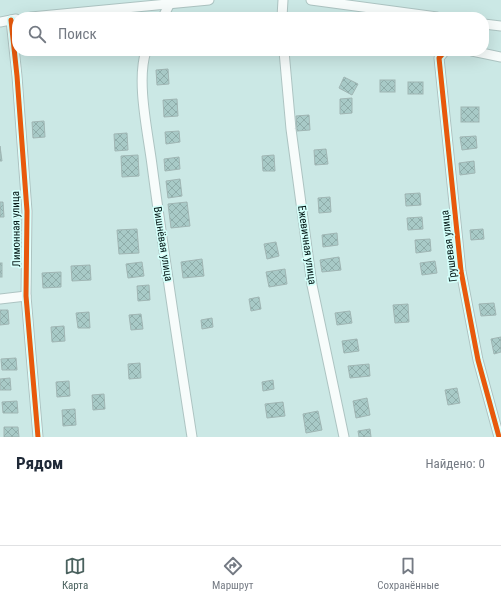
<!DOCTYPE html>
<html lang="ru">
<head>
<meta charset="utf-8">
<style>
  body { margin:0; font-family:"Roboto Condensed",sans-serif; background:#f2f2f3; color:#1f2937 }
  .list { margin:0; padding:0; list-style:none }
  h2 { display:flex; justify-content:space-between; align-items:center; height:52px; margin:0; padding:0 16px; font-size:17px }
  h2 small { font-size:13px; font-weight:400; color:#747a83 }
  .icon { flex:none; width:22px; height:22px; fill:none; stroke:currentColor; stroke-width:2; stroke-linecap:round; stroke-linejoin:round }
  .map { position:relative; flex:none; width:501px; height:437px; overflow:hidden }
  .search { position:absolute; background:#fff; box-shadow:0 4px 16px #0002; left:12px; right:12px; top:12px; height:44px; display:flex; align-items:center; gap:10px; box-sizing:border-box; padding:0 14px; border-radius:16px; color:#747a83; font-size:15px }
  .sheet { height:108px; background:#fff }
  nav { display:flex; justify-content:space-around; align-items:center; box-sizing:border-box; height:56px; border-top:1px solid #e0e1e3; background:#fff; font-size:11px; color:#747a83 }
  nav a { display:grid; justify-items:center; gap:2px }
  nav .on { color:#4a615e }
  .map>svg:first-child { display:block }
</style>
</head>
<body>
<div class="map">
<svg width="501" height="437" viewBox="0 0 501 437">
  <defs>
    <pattern id="building-cross-hatch" width="8" height="8" patternUnits="userSpaceOnUse"><rect width="8" height="8" fill="#a8cac7"/><path d="M0 0l8 8M0 8l8-8" fill="none" stroke="#8fadaa"/></pattern>
  </defs>
  <rect width="100%" height="100%" fill="#cbe8e5"/>
  <!-- building -->
  <g fill="url(#building-cross-hatch)" stroke="#a0b6b4">
    <polygon points="168,69 169,84 157,85 156,70"/>
    <polygon points="344,77 358,84 352,95 339,88"/>
    <rect x="380" y="80" width="15" height="12"/>
    <rect x="408" y="82" width="15" height="12"/>
    <polygon points="352,98 352,113 340,114 340,99"/>
    <polygon points="177,99 178,116 164,117 163,100"/>
    <rect x="461" y="107" width="18" height="15"/>
    <polygon points="309,115 310,130 297,131 296,116"/>
    <polygon points="44,121 45,137 33,138 32,122"/>
    <polygon points="179,131 180,142 166,144 165,132"/>
    <polygon points="127,133 128,150 115,151 114,134"/>
    <polygon points="476,136 477,148 462,150 460,137"/>
    <polygon points="0,146 2,161 0,161"/>
    <polygon points="326,149 328,164 315,165 314,150"/>
    <polygon points="138,155 139,176 122,177 121,156"/>
    <polygon points="274,155 275,171 263,171 262,156"/>
    <polygon points="179,157 180,169 165,171 164,159"/>
    <polygon points="474,161 475,173 460,175 459,163"/>
    <polygon points="180,179 182,196 168,198 166,181"/>
    <polygon points="420,193 421,205 406,206 405,194"/>
    <polygon points="330,197 331,212 319,213 318,198"/>
    <polygon points="0,202 3,202 4,217 0,217"/>
    <polygon points="187,202 190,226 171,228 168,204"/>
    <polygon points="422,217 423,229 408,230 407,218"/>
    <polygon points="137,229 139,253 119,254 117,230"/>
    <polygon points="483,229 484,239 471,240 470,230"/>
    <polygon points="337,233 338,245 323,247 322,235"/>
    <polygon points="430,239 431,251 416,253 415,240"/>
    <polygon points="276,242 279,256 267,259 264,244"/>
    <polygon points="339,257 341,270 322,272 320,260"/>
    <polygon points="202,259 204,276 183,278 181,262"/>
    <polygon points="435,261 437,273 422,275 420,263"/>
    <polygon points="142,262 144,276 128,278 126,264"/>
    <rect x="0" y="263" width="2" height="14"/>
    <polygon points="90,265 91,280 72,281 71,266"/>
    <polygon points="285,269 287,284 269,287 266,272"/>
    <polygon points="61,272 61,287 43,288 42,273"/>
    <polygon points="149,285 150,300 138,301 137,286"/>
    <polygon points="259,297 261,309 251,311 249,299"/>
    <polygon points="494,303 496,315 481,316 479,304"/>
    <polygon points="408,304 409,322 395,323 393,305"/>
    <polygon points="0,310 8,310 9,324 0,325"/>
    <polygon points="350,311 352,323 337,325 335,313"/>
    <polygon points="89,312 90,328 78,328 76,313"/>
    <polygon points="141,314 143,329 131,330 129,315"/>
    <polygon points="212,318 213,327 202,329 201,320"/>
    <polygon points="64,326 65,341 52,342 51,327"/>
    <polygon points="501,337 501,352 494,354 491,339"/>
    <polygon points="357,339 359,351 344,353 342,341"/>
    <polygon points="16,358 17,370 2,370 1,359"/>
    <polygon points="140,363 141,378 129,379 128,364"/>
    <polygon points="369,364 370,376 350,378 348,366"/>
    <polygon points="10,378 11,390 0,390 0,379"/>
    <polygon points="273,380 274,389 263,391 262,382"/>
    <polygon points="69,381 70,396 57,397 56,382"/>
    <polygon points="457,388 460,403 448,405 445,390"/>
    <polygon points="104,394 105,409 93,410 92,395"/>
    <polygon points="367,398 370,415 356,418 353,401"/>
    <polygon points="17,401 18,413 3,413 2,402"/>
    <polygon points="283,402 285,416 267,418 265,404"/>
    <polygon points="75,409 76,425 63,426 62,410"/>
    <polygon points="318,411 322,430 306,433 303,414"/>
    <polygon points="4,427 18,427 19,437 4,437"/>
    <polygon points="370,429 371,437 359,437 358,431"/>
  </g>
  <g fill="none" stroke-linecap="round" stroke-linejoin="round">
    <!-- minor casing -->
    <g stroke="#adc4c2" stroke-width="11">
      <g id="minor">
        <polyline points="311,0 437,17"/>
        <polyline points="31,17 209,0"/>
        <polyline points="163,17 170,3"/>
        <polyline points="282,17 283,0"/>
        <polyline points="11,20 17,76 27,211 26,296 38,437"/>
        <polyline points="0,22 16,19"/>
        <polyline points="484,24 501,26"/>
        <path d="M 146,51 C 136,81 148,133 152,165 C 164,256 178,346 192,437"/>
        <polyline points="284,51 291,129 312,285 344,437"/>
        <polyline points="445,51 439,58 461,271 478,360 499,437"/>
        <polyline points="472,51 501,57"/>
        <polyline points="0,299 26,296"/>
      </g>
    </g>
    <!-- minor -->
    <use href="#minor" stroke="#f7fcfb" stroke-width="9"/>
    <!-- cycleway casing -->
    <g stroke="#d4fffa" stroke-width="8">
      <g id="cycleway">
        <polyline points="11,20 17,76 27,211 26,296 38,437"/>
        <polyline points="445,51 439,58 461,271 478,360 499,437"/>
      </g>
    </g>
    <!-- cycleway -->
    <use href="#cycleway" stroke="#e8590c" stroke-width="5"/>
  </g>
  <g text-anchor="middle" dominant-baseline="central" stroke-width="3.5" stroke-linejoin="round" paint-order="stroke">
    <!-- street labels -->
    <g font-size="11" fill="#041816" stroke="#d4fffa">
      <text transform="translate(16 229) rotate(-91)">Лимонная улица</text>
      <text transform="translate(163 244) rotate(81)">Вишнёвая улица</text>
      <text transform="translate(307 245) rotate(82)">Ежевичная улица</text>
      <text transform="translate(449 246) rotate(-97)">Грушевая улица</text>
    </g>
  </g>
</svg>
<div class="search"><svg class="icon" aria-label="search" viewBox="0 0 24 24"><circle cx="10" cy="10" r="6"/><path d="M15 15l6 6"/></svg>Поиск</div>
</div>
<section class="sheet">
<h2>Рядом<small>Найдено: 0</small></h2>
<ul class="list">
</ul>
</section>
<nav>
<a class="on"><svg class="icon" aria-label="map" viewBox="0 0 24 24"><path d="M3 6l6-2 6 2 6-2v14l-6 2-6-2-6 2zM9 4v14M15 6v14"/></svg>Карта</a>
<a><svg class="icon" aria-label="directions" viewBox="0 0 24 24"><path d="M12 3l9 9-9 9-9-9zM9 14v-3h6M13 9l2 2-2 2"/></svg>Маршрут</a>
<a><svg class="icon" aria-label="saved" viewBox="0 0 24 24"><path d="M7 4h10v16l-5-4-5 4z"/></svg>Сохранённые</a>
</nav>
</body>
</html>
